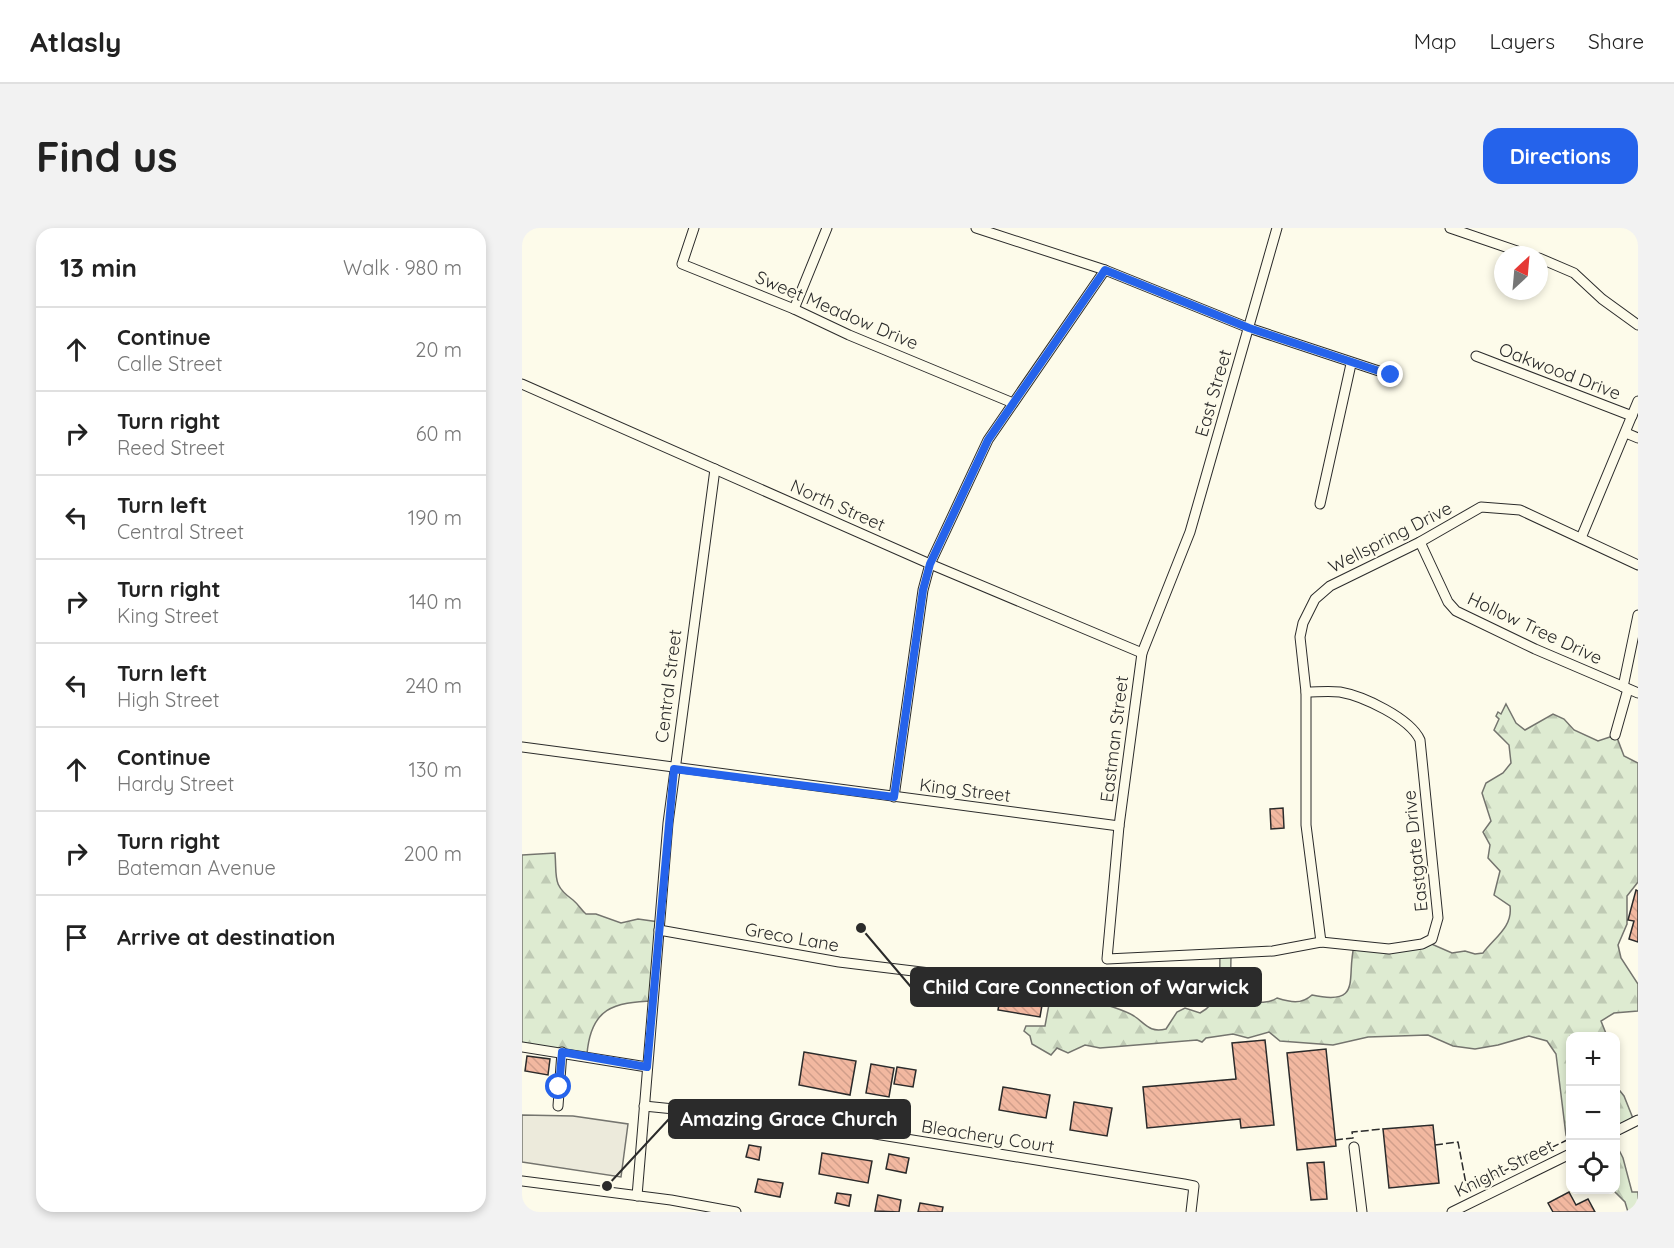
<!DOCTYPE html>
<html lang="en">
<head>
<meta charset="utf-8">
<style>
  body { margin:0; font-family:Quicksand,sans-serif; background:#f2f2f2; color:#222 }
  .controls { position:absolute; right:18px; bottom:18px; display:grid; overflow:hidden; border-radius:12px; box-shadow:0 3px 9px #0003 }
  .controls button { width:54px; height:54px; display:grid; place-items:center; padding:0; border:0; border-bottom:2px solid #e0e0e0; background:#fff; color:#222; font:30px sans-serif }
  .compass { position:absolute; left:972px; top:18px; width:54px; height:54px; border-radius:50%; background:#fff; box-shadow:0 3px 9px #0003; rotate:26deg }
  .stop { position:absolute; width:18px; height:18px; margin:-14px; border:4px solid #2563eb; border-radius:50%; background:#fff }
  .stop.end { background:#2563eb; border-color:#fff; box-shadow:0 2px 6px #0008 }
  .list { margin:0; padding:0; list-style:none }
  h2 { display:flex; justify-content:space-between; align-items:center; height:78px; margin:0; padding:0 24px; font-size:26px }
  h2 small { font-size:20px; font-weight:400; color:#767676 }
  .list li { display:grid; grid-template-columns:39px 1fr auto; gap:18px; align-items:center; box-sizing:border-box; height:84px; padding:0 24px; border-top:2px solid #e0e0e0 }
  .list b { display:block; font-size:22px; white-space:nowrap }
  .list p { margin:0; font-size:20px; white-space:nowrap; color:#767676 }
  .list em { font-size:20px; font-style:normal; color:#767676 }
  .icon { flex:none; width:33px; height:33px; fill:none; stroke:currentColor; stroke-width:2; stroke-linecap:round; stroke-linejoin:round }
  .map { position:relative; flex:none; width:1116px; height:984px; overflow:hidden; border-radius:18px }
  header { display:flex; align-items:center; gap:36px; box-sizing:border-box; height:84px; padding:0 30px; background:#fff; border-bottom:2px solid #e0e0e0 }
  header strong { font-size:28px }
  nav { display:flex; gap:33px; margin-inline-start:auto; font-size:21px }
  .intro { display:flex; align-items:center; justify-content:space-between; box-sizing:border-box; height:144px; padding:0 36px }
  h1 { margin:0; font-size:42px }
  .button { padding:15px 27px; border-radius:18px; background:#2563eb; color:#fff; font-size:21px; font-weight:700 }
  main { display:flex; gap:36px; padding:0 36px }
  aside { flex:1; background:#fff; border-radius:18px; box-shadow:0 3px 9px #0003 }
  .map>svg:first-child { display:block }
</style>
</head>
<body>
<header>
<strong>Atlasly</strong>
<nav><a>Map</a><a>Layers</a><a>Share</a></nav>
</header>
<div class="intro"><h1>Find us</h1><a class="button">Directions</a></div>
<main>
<aside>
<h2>13 min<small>Walk · 980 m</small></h2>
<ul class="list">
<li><svg class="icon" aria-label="ahead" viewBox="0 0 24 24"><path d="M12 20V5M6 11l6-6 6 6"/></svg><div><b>Continue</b><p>Calle Street</p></div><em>20 m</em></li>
<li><svg class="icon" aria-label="right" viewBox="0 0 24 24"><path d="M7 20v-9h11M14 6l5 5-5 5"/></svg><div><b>Turn right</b><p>Reed Street</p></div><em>60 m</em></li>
<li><svg class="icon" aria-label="left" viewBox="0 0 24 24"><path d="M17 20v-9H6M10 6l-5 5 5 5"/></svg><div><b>Turn left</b><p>Central Street</p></div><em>190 m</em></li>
<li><svg class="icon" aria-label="right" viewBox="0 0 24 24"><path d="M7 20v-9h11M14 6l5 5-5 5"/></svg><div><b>Turn right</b><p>King Street</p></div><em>140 m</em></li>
<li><svg class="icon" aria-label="left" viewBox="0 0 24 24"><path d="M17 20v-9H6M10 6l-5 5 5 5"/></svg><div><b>Turn left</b><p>High Street</p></div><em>240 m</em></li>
<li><svg class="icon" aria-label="ahead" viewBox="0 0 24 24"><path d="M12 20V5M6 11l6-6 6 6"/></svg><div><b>Continue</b><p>Hardy Street</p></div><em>130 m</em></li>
<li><svg class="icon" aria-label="right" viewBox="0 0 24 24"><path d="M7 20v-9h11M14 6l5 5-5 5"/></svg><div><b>Turn right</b><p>Bateman Avenue</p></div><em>200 m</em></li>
<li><svg class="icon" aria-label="arrive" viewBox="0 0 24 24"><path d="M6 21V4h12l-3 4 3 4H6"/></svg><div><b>Arrive at destination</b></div></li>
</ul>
</aside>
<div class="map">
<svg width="1116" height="984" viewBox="0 0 1116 984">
  <defs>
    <pattern id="forest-firs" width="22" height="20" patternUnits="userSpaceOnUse" patternTransform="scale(1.5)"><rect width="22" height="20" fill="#deebd1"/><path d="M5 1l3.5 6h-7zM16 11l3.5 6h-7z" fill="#bfcab4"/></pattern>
    <pattern id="building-back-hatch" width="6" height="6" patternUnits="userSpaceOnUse" patternTransform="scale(1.5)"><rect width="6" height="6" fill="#f2b8a0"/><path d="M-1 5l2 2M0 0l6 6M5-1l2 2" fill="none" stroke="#d09e8a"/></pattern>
  </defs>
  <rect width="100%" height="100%" fill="#fdfbea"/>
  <!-- forest -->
  <g fill="url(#forest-firs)" stroke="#74746e" stroke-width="1.5">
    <path d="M 984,476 L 994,495 L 1003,502 L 1031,486 L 1042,491 L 1052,502 L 1076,513 L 1094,507 L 1102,528 L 1116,535 L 1116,654 L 1105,668 L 1105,696 L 1096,717 L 1099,730 L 1116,756 L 1116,783 L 1092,785 L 1079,793 L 1085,808 L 1048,808 L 1048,916 L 1044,907 L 1034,826 L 1025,813 L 1007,808 L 976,817 L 953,821 L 931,818 L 906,807 L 846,809 L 811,817 L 758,813 L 747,804 L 726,810 L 711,806 L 684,810 L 680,814 L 675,812 L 578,820 L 563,817 L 546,825 L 535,820 L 529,827 L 510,816 L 508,808 L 502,803 L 504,798 L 523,798 L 530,760 C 552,758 573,754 585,777 C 593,780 604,783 612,788 C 624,796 627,805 644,801 L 655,784 L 663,780 L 678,785 C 702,772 697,751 698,727 L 709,727 C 709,736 708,747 710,756 C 714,773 742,779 755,770 C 768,774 779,777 790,767 C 841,778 824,751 832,718 L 870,721 L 905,714 L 930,725 L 943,723 L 953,726 L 961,725 C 972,710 991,699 988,678 L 972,667 L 978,643 L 966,630 L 968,617 L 961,604 L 969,593 L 960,565 L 964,555 L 981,545 L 989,535 L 987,517 L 972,502 L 977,491 L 974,488 L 976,484 L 979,486 Z"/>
    <path d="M 33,625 C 35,650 30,657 51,672 C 57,677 59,682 64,686 L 74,686 L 99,695 L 116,691 L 137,694 L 133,773 C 91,774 69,780 65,826 L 0,819 L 0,627 Z"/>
    <polygon points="1094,858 1102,868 1112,893 1094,903"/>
    <polygon points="1094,916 1101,930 1110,964 1116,964 1116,984 1106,984 1103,974 1091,962 1094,962"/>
  </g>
  <!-- parking -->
  <polygon fill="#eceadb" stroke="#74746e" stroke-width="1.5" points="0,887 51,888 106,896 99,949 0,934"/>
  <!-- building -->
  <g fill="url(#building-back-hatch)" stroke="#2b2b2b" stroke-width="1.5">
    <polygon points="761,580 762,600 749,601 748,581"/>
    <polygon points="1114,662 1116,663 1116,714 1107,711 1112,693 1106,692"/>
    <polygon points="483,741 525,748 518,789 476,782"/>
    <polygon points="743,812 752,897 719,900 718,891 625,900 621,859 714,851 710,815"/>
    <polygon points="804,821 814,918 775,922 765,825"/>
    <polygon points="282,824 334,833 328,867 277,857"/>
    <polygon points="5,828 28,831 26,847 3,843"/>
    <polygon points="349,836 372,840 367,869 344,865"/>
    <polygon points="375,839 394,842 391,859 372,856"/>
    <polygon points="481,859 528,867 524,890 477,882"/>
    <polygon points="552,874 590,880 585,908 548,902"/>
    <polygon points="911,897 917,955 867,960 861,901"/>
    <polygon points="227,917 239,919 237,932 224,929"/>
    <polygon points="300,925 350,933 346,955 297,946"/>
    <polygon points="367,926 387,930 384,945 364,941"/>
    <polygon points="802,934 805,971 789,972 785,935"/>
    <polygon points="236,951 261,955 258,969 233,964"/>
    <polygon points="1047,964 1054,977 1066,971 1073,984 1031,984 1026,975"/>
    <polygon points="315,965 329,967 327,978 313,975"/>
    <polygon points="356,967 379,972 377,984 353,983"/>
    <polygon points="398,975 421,979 420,984 396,984"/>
  </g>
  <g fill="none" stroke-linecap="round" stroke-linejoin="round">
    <!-- lane casing -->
    <g stroke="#2b2b2b" stroke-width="7">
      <polyline id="lane" points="426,761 443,749 468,749"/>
    </g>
    <!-- street casing -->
    <g stroke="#2b2b2b" stroke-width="11">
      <g id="street">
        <polyline points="172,0 160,36 272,81 327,107 491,175"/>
        <polyline points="454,0 583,42 727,100 869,147"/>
        <path d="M 755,0 L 668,304 L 620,425 L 597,598 L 585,731 L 751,723 L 799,714 L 867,721 L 900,716 L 910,711 L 916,690 L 898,512 C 888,490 841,468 818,464 C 807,463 795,464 784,464"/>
        <polyline points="928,0 1007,27"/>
        <polyline points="1017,30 1052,45 1080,71 1116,97"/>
        <polyline points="272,81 305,0"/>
        <polyline points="954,128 1110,188"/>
        <polyline points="0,156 408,336 620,425"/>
        <polyline points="1104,205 1116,210"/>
        <polyline points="798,276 829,136"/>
        <polyline points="1059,310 1116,173"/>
        <polyline points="898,314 926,374 934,383 1013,421 1116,465"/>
        <polyline points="1101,459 1116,387"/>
        <polyline points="1093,507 1106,461"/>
        <polyline points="0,519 597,598"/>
        <polyline points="372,569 401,362 408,336 466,212 583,42"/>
        <polyline points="137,702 317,734 416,746 426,761"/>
        <polyline points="799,714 784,597 784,464 778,409 781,395 793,371 808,358 898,314 959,279 998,282 1116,337"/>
        <polyline points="0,819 125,839"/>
        <polyline points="36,878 40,824"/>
        <polyline points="122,878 273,893 662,956 672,958 669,984"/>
        <polyline points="1094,903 1116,892"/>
        <polyline points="832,919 840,984"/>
        <polyline points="0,953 149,972 214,984"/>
        <polyline points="115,968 146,595 193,241"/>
        <polyline points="930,984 1048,926"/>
      </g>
    </g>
    <!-- lane -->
    <use href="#lane" stroke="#fdfbea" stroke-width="4.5"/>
    <!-- street -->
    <use href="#street" stroke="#fdfbea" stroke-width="9"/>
    <!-- fence -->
    <g stroke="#2b2b2b" stroke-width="1.5" stroke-dasharray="8 3" stroke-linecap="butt">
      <polyline points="813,912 831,910 830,904 861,901"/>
      <polyline points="913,917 936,914 945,961 1045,912"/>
    </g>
  </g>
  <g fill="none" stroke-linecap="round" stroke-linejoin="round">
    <!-- route -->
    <polyline stroke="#2563eb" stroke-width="8" points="37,859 40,824 125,839 152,541 372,569 401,362 408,336 466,212 583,42 727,100 869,147"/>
  </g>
  <g text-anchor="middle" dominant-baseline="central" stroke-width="4.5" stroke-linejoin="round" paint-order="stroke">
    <!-- street labels -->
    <g font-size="18" fill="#2b2b2b" stroke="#fdfbea">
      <text transform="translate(315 82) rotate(23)">Sweet Meadow Drive</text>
      <text transform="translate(1038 143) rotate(21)">Oakwood Drive</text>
      <text transform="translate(691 165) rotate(-74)">East Street</text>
      <text transform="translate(316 277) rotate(24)">North Street</text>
      <text transform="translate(868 309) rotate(-27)">Wellspring Drive</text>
      <text transform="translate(1013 400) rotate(25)">Hollow Tree Drive</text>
      <text transform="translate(146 458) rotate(-83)">Central Street</text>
      <text transform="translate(592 511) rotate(-83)">Eastman Street</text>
      <text transform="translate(443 562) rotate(7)">King Street</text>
      <text transform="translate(893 623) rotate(-96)">Eastgate Drive</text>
      <text transform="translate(270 709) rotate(10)">Greco Lane</text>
      <text transform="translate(466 908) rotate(9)">Bleachery Court</text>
      <text transform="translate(982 940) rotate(-26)">Knight Street</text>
    </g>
  </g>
  <!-- callouts -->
  <path fill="none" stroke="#2b2b2b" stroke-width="2" d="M339 700L389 759M85 958L147 891"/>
  <g fill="#2b2b2b" stroke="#fdfbea" stroke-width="2">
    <circle cx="339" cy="700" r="6"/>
    <circle cx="85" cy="958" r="6"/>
  </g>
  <g fill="#2b2b2b" stroke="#2b2b2b" stroke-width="2">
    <rect x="389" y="740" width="350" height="38" rx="6"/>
    <rect x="147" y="872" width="241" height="38" rx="6"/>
  </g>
  <g font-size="20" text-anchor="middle" font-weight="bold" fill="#fff">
    <text x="564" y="766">Child Care Connection of Warwick</text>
    <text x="267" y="898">Amazing Grace Church</text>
  </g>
</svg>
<div class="controls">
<button>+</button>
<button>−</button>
<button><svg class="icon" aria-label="locate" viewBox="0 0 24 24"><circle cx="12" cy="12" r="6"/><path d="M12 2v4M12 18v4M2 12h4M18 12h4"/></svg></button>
</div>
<svg class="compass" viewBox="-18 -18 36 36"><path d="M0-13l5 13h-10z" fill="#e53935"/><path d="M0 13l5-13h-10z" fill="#767676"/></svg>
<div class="stop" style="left:37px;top:859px"></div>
<div class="stop end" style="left:869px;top:147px"></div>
</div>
</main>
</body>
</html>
